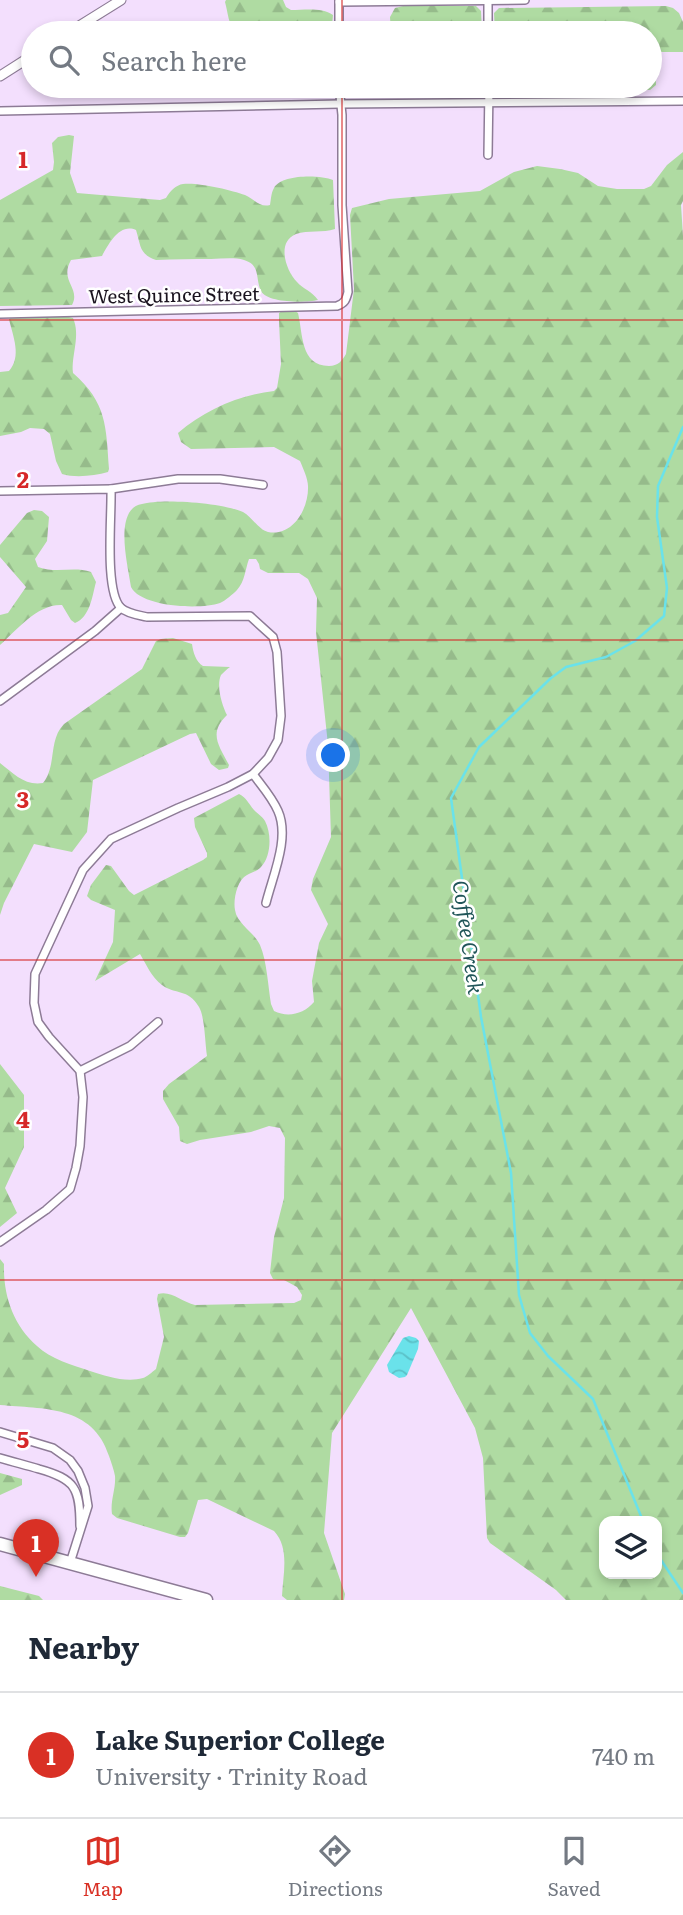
<!DOCTYPE html>
<html lang="en">
<head>
<meta charset="utf-8">
<style>
  body { margin:0; font-family:Literata,serif; background:#f2f2f3; color:#1f2937 }
  .controls { position:absolute; right:21px; bottom:21px; display:grid; overflow:hidden; border-radius:14px; box-shadow:0 4px 10px #0003 }
  .controls button { width:63px; height:63px; display:grid; place-items:center; padding:0; border:0; border-bottom:2px solid #e0e1e3; background:#fff; color:#1f2937; font:35px sans-serif }
  .you { position:absolute; left:334px; top:756px; width:24px; height:24px; margin:-18px; border:5px solid #fff; border-radius:50%; background:#1a73e8; box-shadow:0 0 0 10px #1a73e833 }
  .badge { display:grid; place-items:center; width:46px; height:46px; border-radius:50%; background:#d93025; color:#fff; font-size:23px; font-weight:700 }
  .pin { position:absolute; translate:-50% -58px; filter:drop-shadow(0 2px 4px #0008) }
  .pin::after { content:''; position:absolute; top:37px; width:24px; height:21px; background:inherit; clip-path:polygon(0 0,100% 0,50% 100%) }
  .list { margin:0; padding:0; list-style:none }
  h2 { display:flex; justify-content:space-between; align-items:center; height:91px; margin:0; padding:0 28px; font-size:30px }
  h2 small { font-size:23px; font-weight:400; color:#747a83 }
  .list li { display:grid; grid-template-columns:46px 1fr auto; gap:21px; align-items:center; box-sizing:border-box; height:126px; padding:0 28px; border-top:2px solid #e0e1e3 }
  .list b { display:block; font-size:26px; white-space:nowrap }
  .list p { margin:0; font-size:23px; white-space:nowrap; color:#747a83 }
  .list em { font-size:23px; font-style:normal; color:#747a83 }
  .icon { flex:none; width:38px; height:38px; fill:none; stroke:currentColor; stroke-width:2; stroke-linecap:round; stroke-linejoin:round }
  .map { position:relative; flex:none; width:683px; height:1600px; overflow:hidden }
  .search { position:absolute; background:#fff; box-shadow:0 4px 10px #0003; left:21px; right:21px; top:21px; height:77px; display:flex; align-items:center; gap:18px; box-sizing:border-box; padding:0 24px; border-radius:38px; color:#747a83; font-size:26px }
  .sheet { height:217px; background:#fff }
  nav { display:flex; justify-content:space-around; align-items:center; box-sizing:border-box; height:98px; border-top:2px solid #e0e1e3; background:#fff; font-size:19px; color:#747a83 }
  nav a { display:grid; justify-items:center; gap:4px }
  nav .on { color:#d93025 }
  .map>svg:first-child { display:block }
</style>
</head>
<body>
<div class="map">
<svg width="683" height="1600" viewBox="0 0 683 1600">
  <defs>
    <pattern id="forest-firs" width="22" height="20" patternUnits="userSpaceOnUse" patternTransform="scale(1.75)"><rect width="22" height="20" fill="#afdba2"/><path d="M5 1l3.5 6h-7zM16 11l3.5 6h-7z" fill="#96bb8b"/></pattern>
    <pattern id="water-waves" width="16" height="10" patternUnits="userSpaceOnUse" patternTransform="scale(1.75)"><rect width="16" height="10" fill="#6ae2ea"/><path d="M0 5q4-4 8 0t8 0" fill="none" stroke="#5bc1c8"/></pattern>
  </defs>
  <rect width="100%" height="100%" fill="#f3dffd"/>
  <!-- forest -->
  <g fill="url(#forest-firs)" fill-rule="evenodd">
    <path d="M 226,0 L 283,0 L 286,7 L 291,10 C 304,10 322,7 333,15 L 332,25 C 303,38 268,33 237,33 C 228,26 228,12 225,2 Z"/>
    <polygon points="403,6 476,6 481,11 482,33 391,33 390,17 395,8"/>
    <path d="M 666,6 L 673,8 L 679,13 L 683,22 L 683,52 L 655,52 L 656,85 L 650,90 L 608,88 L 605,86 L 650,86 L 650,33 L 586,33 L 579,29 L 534,21 C 527,23 527,27 527,33 L 495,33 L 494,13 L 499,8 Z"/>
    <path d="M 69,135 L 74,136 L 70,173 L 77,193 L 160,200 L 166,198 C 170,191 176,185 183,184 C 198,182 231,190 245,195 C 254,199 260,208 270,205 C 271,200 271,193 274,188 C 282,174 320,175 333,180 L 335,229 C 323,233 308,230 296,234 C 276,242 286,271 297,282 C 303,289 312,291 318,300 C 305,303 267,303 261,291 C 255,278 261,265 244,260 C 233,257 222,259 211,259 C 193,259 174,259 156,260 C 139,254 141,246 136,230 C 120,223 109,243 102,256 L 71,260 C 59,281 81,288 72,305 L 0,306 L 0,200 L 53,170 L 54,162 L 52,143 L 58,137 Z"/>
    <path d="M 683,152 L 683,201 L 681,205 L 683,236 L 683,1600 L 566,1600 L 556,1590 L 490,1543 L 487,1538 L 483,1458 L 475,1428 L 411,1308 L 332,1433 L 324,1533 L 345,1594 L 344,1600 L 287,1600 L 282,1596 C 283,1574 290,1548 274,1531 L 207,1499 L 198,1500 L 188,1533 L 185,1537 L 180,1537 L 117,1518 L 112,1514 C 110,1501 116,1489 115,1476 C 114,1470 111,1462 109,1456 C 93,1405 43,1409 0,1405 L 0,1259 L 4,1264 C 3,1295 13,1325 37,1346 C 50,1359 73,1365 90,1371 C 106,1376 126,1383 143,1378 C 147,1377 152,1372 156,1369 L 164,1337 L 157,1299 L 158,1294 C 171,1290 182,1302 195,1305 L 294,1303 L 301,1300 L 302,1295 L 297,1287 L 284,1280 L 278,1280 L 273,1279 L 270,1273 L 274,1237 L 284,1198 L 285,1138 L 280,1128 L 269,1126 L 251,1132 L 200,1140 L 187,1144 L 180,1141 L 179,1127 L 163,1099 L 163,1091 L 169,1084 L 207,1056 C 205,1044 205,1017 199,1007 C 188,988 175,995 162,985 C 152,978 146,964 140,954 L 95,981 L 113,942 L 115,910 L 91,900 L 87,896 L 91,885 L 106,865 L 111,866 L 129,891 L 134,895 L 203,860 L 207,857 L 207,853 L 195,827 L 194,818 L 239,794 C 247,798 248,803 254,810 C 258,814 262,816 265,821 C 272,834 271,857 261,867 C 256,872 252,872 247,875 C 237,880 233,900 235,910 C 237,924 254,932 260,945 C 267,961 268,987 271,1004 L 274,1011 C 288,1018 304,1014 314,1002 L 312,981 L 319,943 L 328,924 L 311,890 L 313,879 L 331,837 L 328,745 L 316,632 L 317,598 L 308,579 L 299,573 L 268,573 L 260,569 L 259,564 L 256,559 L 249,559 C 245,570 245,581 237,590 C 233,594 225,601 220,603 C 200,610 141,607 131,587 C 128,567 119,531 129,513 C 132,508 136,505 142,504 C 161,498 224,503 243,512 C 252,517 259,530 268,532 C 293,537 309,508 308,486 C 308,479 303,468 300,461 L 274,447 L 191,449 L 181,442 L 178,433 C 205,410 239,395 274,391 L 277,388 L 281,364 L 279,321 L 279,313 L 282,311 L 295,311 L 298,313 C 303,333 300,366 329,366 C 338,366 342,361 346,354 L 354,289 L 350,215 L 352,208 L 389,199 L 480,191 L 514,172 L 537,166 L 560,169 L 578,173 L 598,186 L 617,189 L 644,189 L 651,186 L 667,165 ZM 604,1521 L 657,1521 L 657,1574 L 604,1574 Z"/>
    <path d="M 15,316 L 65,316 L 73,318 C 81,336 71,355 73,373 C 107,403 106,426 109,469 L 108,472 C 94,476 75,478 62,474 L 56,461 L 50,434 L 44,429 L 30,428 L 21,432 L 0,436 L 0,372 L 9,371 C 22,356 13,337 9,319 Z"/>
    <path d="M 34,510 L 42,511 L 49,517 L 47,541 L 35,559 L 38,567 C 57,574 73,566 91,572 L 96,582 C 92,597 90,617 75,623 L 71,620 L 62,605 C 37,604 17,630 0,645 L 0,615 L 8,613 L 26,587 L 0,557 L 0,545 L 27,513 Z"/>
    <path d="M 173,638 L 192,644 C 193,652 196,662 203,666 L 230,667 C 227,669 223,673 221,675 C 216,686 222,705 227,715 C 208,733 219,746 229,765 L 228,768 L 219,770 L 211,764 L 196,733 L 190,734 L 93,780 L 87,832 L 72,852 L 34,844 L 4,903 L 0,915 L 0,763 C 14,774 25,786 43,783 C 57,766 48,740 64,724 L 142,669 L 156,641 L 161,639 Z"/>
    <polygon points="0,1064 24,1095 24,1147 5,1188 17,1213 0,1227"/>
    <polygon points="0,1473 22,1479 22,1485 0,1495"/>
    <polygon points="0,1586 39,1596 43,1600 0,1600"/>
  </g>
  <!-- water -->
  <polygon fill="url(#water-waves)" points="409,1336 416,1338 419,1341 418,1349 407,1375 405,1377 399,1378 389,1372 387,1365 403,1338"/>
  <g fill="none" stroke-linecap="round" stroke-linejoin="round">
    <!-- stream -->
    <g stroke="#6ae2ea" stroke-width="2.5">
      <polyline points="643,1521 593,1399 548,1356 530,1333 519,1295 511,1173 481,1017 451,798 479,747 551,678 566,667 606,657 635,641 664,616 667,588 657,517 658,486 683,427"/>
      <polyline points="657,1554 683,1593"/>
    </g>
    <!-- minor casing -->
    <g stroke="#8d7b96" stroke-width="10">
      <g id="minor">
        <polyline points="488,0 488,33"/>
        <polyline points="339,2 525,0"/>
        <polyline points="339,33 339,1"/>
        <polyline points="0,111 340,104 683,101"/>
        <polyline points="488,155 489,86"/>
        <path d="M 0,314 L 337,306 C 345,303 346,300 348,292 L 342,205 L 342,115 L 339,86"/>
        <polyline points="111,489 178,479 220,479 263,485"/>
        <path d="M 0,491 L 111,489 C 112,515 104,591 121,608 C 128,614 139,615 147,617 L 250,616 L 273,637 L 277,652 L 281,716 L 278,740 L 268,758 L 253,774 L 228,787 L 178,808 L 111,839 L 83,870 L 35,974 L 34,1003 L 38,1022 L 49,1037 L 80,1071 L 83,1097 L 80,1146 L 76,1168 L 70,1189 L 46,1210 L 0,1242"/>
        <polyline points="0,701 95,631 121,608"/>
        <path d="M 253,774 C 261,785 272,797 278,811 C 290,838 273,875 266,903"/>
        <polyline points="80,1071 130,1046 158,1022"/>
        <polyline points="0,1432 53,1448 70,1460 78,1471 85,1488 88,1506 70,1563"/>
        <path d="M 0,1458 C 13,1462 26,1465 39,1469 C 75,1479 80,1488 80,1526"/>
      </g>
    </g>
    <!-- tertiary casing -->
    <g stroke="#8d7b96" stroke-width="11">
      <g id="tertiary">
        <polyline points="68,33 121,0"/>
        <polyline points="0,76 33,55"/>
      </g>
    </g>
    <!-- trunk casing -->
    <g stroke="#8d7b96" stroke-width="15">
      <polyline id="trunk" points="0,1544 206,1600"/>
    </g>
    <!-- minor -->
    <use href="#minor" stroke="#fff" stroke-width="7"/>
    <!-- tertiary -->
    <use href="#tertiary" stroke="#fff" stroke-width="9"/>
    <!-- trunk -->
    <use href="#trunk" stroke="#fff" stroke-width="12"/>
  </g>
  <!-- grid -->
  <path fill="none" stroke="#d62828" stroke-width="2" stroke-opacity="0.55" d="M 342,0 L 342,33M 342,86 L 342,1600M 0,320 L 683,320M 0,640 L 683,640M 0,960 L 683,960M 0,1280 L 683,1280"/>
  <g text-anchor="middle" dominant-baseline="central" stroke-width="5" stroke-linejoin="round" paint-order="stroke">
    <!-- street labels -->
    <g font-size="19" fill="#1a131e" stroke="#fff">
      <text transform="translate(174 294) rotate(-1)">West Quince Street</text>
    </g>
    <!-- water labels -->
    <g font-size="21" font-style="italic" fill="#205558" stroke="#fff">
      <text transform="translate(470 937) rotate(82)">Coffee Creek</text>
    </g>
  </g>
  <g font-size="23" text-anchor="middle" font-weight="bold" fill="#d62828" stroke="#fff" stroke-width="5" stroke-linejoin="round" paint-order="stroke">
    <text x="23" y="168">1</text>
    <text x="23" y="488">2</text>
    <text x="23" y="808">3</text>
    <text x="23" y="1128">4</text>
    <text x="23" y="1448">5</text>
  </g>
</svg>
<div class="controls">
<button><svg class="icon" aria-label="layers" viewBox="0 0 24 24"><path d="M12 4l9 5-9 5-9-5zM3 14l9 5 9-5"/></svg></button>
</div>
<div class="you"></div>
<div class="pin badge" style="left:36px;top:1577px">1</div>
<div class="search"><svg class="icon" aria-label="search" viewBox="0 0 24 24"><circle cx="10" cy="10" r="6"/><path d="M15 15l6 6"/></svg>Search here</div>
</div>
<section class="sheet">
<h2>Nearby<small></small></h2>
<ul class="list">
<li><span class="badge">1</span><div><b>Lake Superior College</b><p>University · Trinity Road</p></div><em>740 m</em></li>
</ul>
</section>
<nav>
<a class="on"><svg class="icon" aria-label="map" viewBox="0 0 24 24"><path d="M3 6l6-2 6 2 6-2v14l-6 2-6-2-6 2zM9 4v14M15 6v14"/></svg>Map</a>
<a><svg class="icon" aria-label="directions" viewBox="0 0 24 24"><path d="M12 3l9 9-9 9-9-9zM9 14v-3h6M13 9l2 2-2 2"/></svg>Directions</a>
<a><svg class="icon" aria-label="saved" viewBox="0 0 24 24"><path d="M7 4h10v16l-5-4-5 4z"/></svg>Saved</a>
</nav>
</body>
</html>
